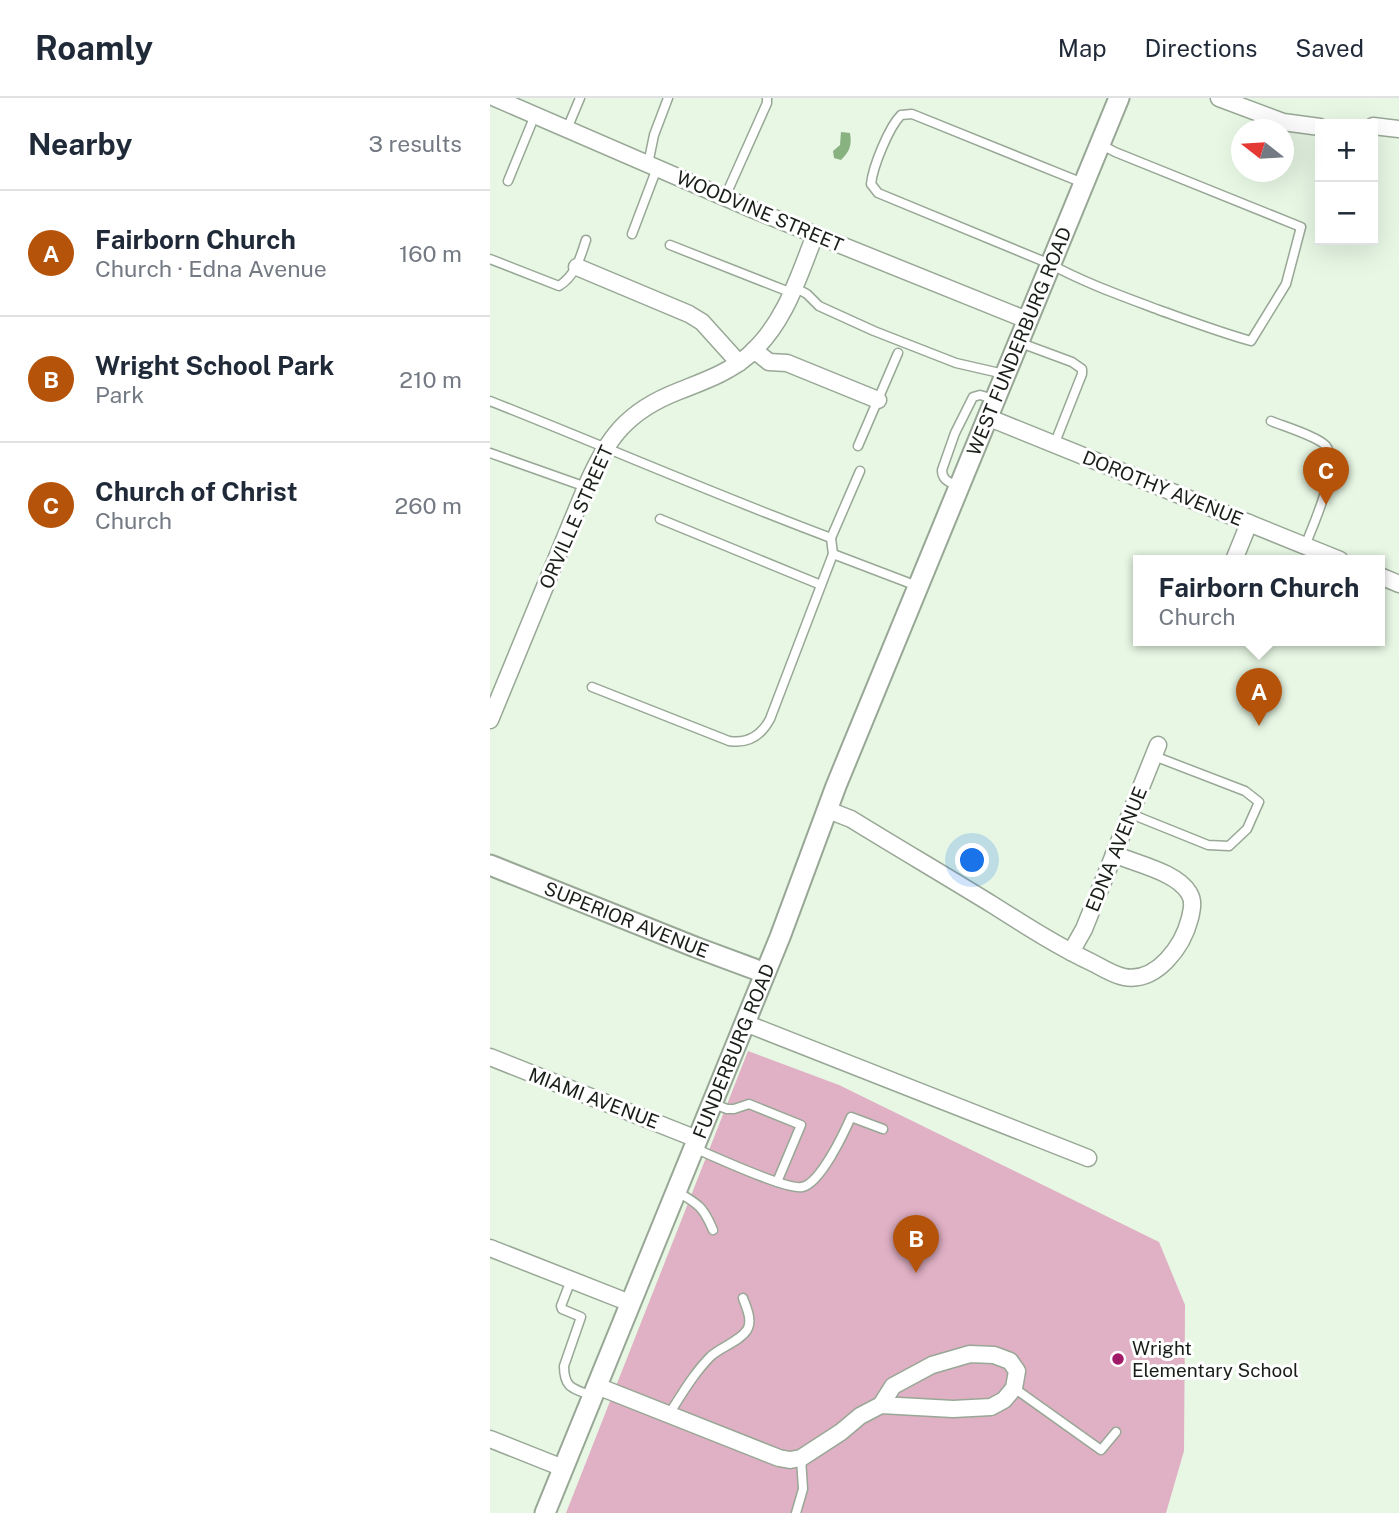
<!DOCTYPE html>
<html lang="en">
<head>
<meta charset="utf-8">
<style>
  body { margin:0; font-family:"Public Sans",sans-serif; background:#f6f6f7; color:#1f2937 }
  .controls { position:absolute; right:21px; top:21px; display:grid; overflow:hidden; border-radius:0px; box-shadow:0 7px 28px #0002 }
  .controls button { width:63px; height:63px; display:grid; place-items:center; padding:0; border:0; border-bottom:2px solid #e0e1e3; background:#fff; color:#1f2937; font:35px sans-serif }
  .compass { position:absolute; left:741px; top:21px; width:63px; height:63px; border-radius:50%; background:#fff; box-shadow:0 7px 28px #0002; rotate:287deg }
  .you { position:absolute; left:483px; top:763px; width:24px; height:24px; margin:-18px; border:5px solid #fff; border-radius:50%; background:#1a73e8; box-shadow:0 0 0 10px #1a73e833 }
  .badge { display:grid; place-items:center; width:46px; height:46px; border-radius:50%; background:#b45309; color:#fff; font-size:23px; font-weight:700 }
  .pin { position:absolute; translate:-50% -58px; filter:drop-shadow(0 2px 4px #0008) }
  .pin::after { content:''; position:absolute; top:37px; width:24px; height:21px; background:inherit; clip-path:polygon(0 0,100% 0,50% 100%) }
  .popup { position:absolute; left:643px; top:457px; width:252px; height:91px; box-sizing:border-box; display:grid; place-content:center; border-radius:0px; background:#fff; filter:drop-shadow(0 2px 5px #0005); font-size:23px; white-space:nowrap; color:#747a83 }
  .popup b { font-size:26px; color:#1f2937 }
  .popup::after { content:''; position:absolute; left:50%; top:100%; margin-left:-14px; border:14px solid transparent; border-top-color:#fff }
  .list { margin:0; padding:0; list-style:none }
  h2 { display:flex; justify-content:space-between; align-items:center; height:91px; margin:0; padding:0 28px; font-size:30px }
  h2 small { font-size:23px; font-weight:400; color:#747a83 }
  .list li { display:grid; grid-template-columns:46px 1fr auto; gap:21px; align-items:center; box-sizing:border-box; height:126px; padding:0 28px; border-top:2px solid #e0e1e3 }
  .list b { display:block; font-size:26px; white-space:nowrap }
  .list p { margin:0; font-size:23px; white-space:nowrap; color:#747a83 }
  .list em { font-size:23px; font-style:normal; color:#747a83 }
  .map { position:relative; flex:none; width:909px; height:1415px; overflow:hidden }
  header { display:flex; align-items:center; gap:42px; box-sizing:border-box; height:98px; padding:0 35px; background:#fff; border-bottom:2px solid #e0e1e3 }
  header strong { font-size:33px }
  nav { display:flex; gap:38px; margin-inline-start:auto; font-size:24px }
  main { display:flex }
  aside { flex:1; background:#fff }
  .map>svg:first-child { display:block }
</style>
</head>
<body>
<header>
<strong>Roamly</strong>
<nav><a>Map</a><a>Directions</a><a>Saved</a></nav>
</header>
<main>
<aside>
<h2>Nearby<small>3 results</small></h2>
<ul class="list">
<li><span class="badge">A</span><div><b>Fairborn Church</b><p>Church · Edna Avenue</p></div><em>160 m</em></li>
<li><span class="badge">B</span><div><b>Wright School Park</b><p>Park</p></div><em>210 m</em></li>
<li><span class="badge">C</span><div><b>Church of Christ</b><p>Church</p></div><em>260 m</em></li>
</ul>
</aside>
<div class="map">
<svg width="909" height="1415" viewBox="0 0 909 1415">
  <rect width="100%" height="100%" fill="#e7f7e4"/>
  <!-- green -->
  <polygon fill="#e0b0c4" points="258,953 349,987 669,1144 695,1207 694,1353 676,1415 76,1415"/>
  <!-- water -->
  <path fill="#88b280" d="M 351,34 L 360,35 C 362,47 360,53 351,62 L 344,60 L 343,53 L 350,47 Z"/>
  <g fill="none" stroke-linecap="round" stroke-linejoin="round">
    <!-- service casing -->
    <g stroke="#98a796" stroke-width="11">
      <g id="service">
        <polyline points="77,31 90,0"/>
        <polyline points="158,66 164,37 178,0"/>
        <polyline points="18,83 45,17"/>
        <path d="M 593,85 L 422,16 L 411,17 C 399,29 383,68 381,86 L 388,95 L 560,166 C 595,185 632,198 669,212 C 700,223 729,234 761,243 L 796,186 L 811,129 L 625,54 L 610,46"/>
        <polyline points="235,99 277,5 277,0"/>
        <polyline points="142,136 167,70"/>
        <polyline points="180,147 302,195"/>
        <path d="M 0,161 L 69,188 C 86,177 90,160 96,142"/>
        <polyline points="304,189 317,196 329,208 384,233 466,265 514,276"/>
        <polyline points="528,244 582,264 592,271 592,276 564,347"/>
        <path d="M 0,303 C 114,348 226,397 341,440"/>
        <path d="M 781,323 C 793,328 829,339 836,348 C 851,367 823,427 815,448"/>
        <polyline points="368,348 408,255"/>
        <polyline points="0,355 96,389"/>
        <path d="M 467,388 C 459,384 452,382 452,372 L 465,335 L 483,299 L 490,297 L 504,301"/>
        <polyline points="170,421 331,487"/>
        <polyline points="343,456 427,488"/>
        <path d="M 102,589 L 239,643 C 258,646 271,638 280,621 L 343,456 L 341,440 L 370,373"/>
        <polyline points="641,716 718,747 739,748 757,731 769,704 755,693 664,658"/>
        <polyline points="224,1006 237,1011 244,1011 259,1006 311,1027 287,1084"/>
        <path d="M 204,1050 C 223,1058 296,1092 312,1089 C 330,1086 354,1035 361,1019 L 393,1031"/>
        <path d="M 186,1093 C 208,1106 213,1108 223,1132"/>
        <path d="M 81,1182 L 71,1208 L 72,1211 L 91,1219 L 74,1268 C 74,1291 84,1291 103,1298"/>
        <polyline points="524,1290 611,1352 626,1334"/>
        <path d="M 179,1316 C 192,1296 204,1275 221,1258 C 231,1249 250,1243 257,1232 C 263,1222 256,1209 253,1200"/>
        <polyline points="306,1415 313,1391 311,1360"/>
      </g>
    </g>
    <!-- minor casing -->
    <g stroke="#98a796" stroke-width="19">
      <g id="minor">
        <polyline points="5,0 264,112 537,222"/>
        <polyline points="729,0 793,24 830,29"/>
        <polyline points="883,28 909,31"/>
        <polyline points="87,169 199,216 212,224 249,265"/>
        <polyline points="264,252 279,264 297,265 388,302"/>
        <polyline points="497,319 850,462"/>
        <polyline points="744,462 759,425"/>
        <polyline points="890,478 909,486"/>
        <path d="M 0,622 L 96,389 C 117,340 137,313 189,293 C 214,283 238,275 259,257 C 295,225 308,180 325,137"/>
        <path d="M 338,712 L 361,721 C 408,750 456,778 503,807 C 536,828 569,849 605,866 C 614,871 624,877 634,879 C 667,885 693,848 700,820 C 702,811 704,803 699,795 C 687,774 646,766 624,756"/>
        <polyline points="581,854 594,831 668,647"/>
        <polyline points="255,925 598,1060"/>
        <polyline points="0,959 207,1041"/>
        <polyline points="0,1150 140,1205"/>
        <polyline points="107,1288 289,1360 300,1362 311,1360 351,1334 370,1318 391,1307 463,1311 501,1309 514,1302 524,1290 527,1273 520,1263 504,1257 480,1256 442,1267 403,1288 391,1307"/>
        <polyline points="0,1341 73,1370"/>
      </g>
    </g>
    <!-- tertiary casing -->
    <g stroke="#98a796" stroke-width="23">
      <g id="tertiary">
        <path id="s1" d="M 0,767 L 205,849 L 275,875"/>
        <path id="s2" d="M 55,1415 L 290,839 L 346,688 L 629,0"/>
      </g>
    </g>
    <!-- service -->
    <use href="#service" stroke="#fff" stroke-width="8"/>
    <!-- minor -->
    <use href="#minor" stroke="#fff" stroke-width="16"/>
    <!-- tertiary -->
    <use href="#tertiary" stroke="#fff" stroke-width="19"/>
  </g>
  <!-- markers -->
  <circle fill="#a11a67" stroke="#fff" stroke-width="2.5" cx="628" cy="1261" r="7"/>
  <g text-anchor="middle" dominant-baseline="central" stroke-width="6" stroke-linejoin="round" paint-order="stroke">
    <!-- street labels -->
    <g font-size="19" fill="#191f18" stroke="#fff">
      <text transform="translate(270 113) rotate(23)">WOODVINE STREET</text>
      <text stroke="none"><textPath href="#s2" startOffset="1264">WEST FUNDERBURG ROAD</textPath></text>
      <text transform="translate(673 390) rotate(22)">DOROTHY AVENUE</text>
      <text transform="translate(86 419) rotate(-66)">ORVILLE STREET</text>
      <text transform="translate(626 751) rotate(-68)">EDNA AVENUE</text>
      <text stroke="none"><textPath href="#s1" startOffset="147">SUPERIOR AVENUE</textPath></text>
      <text stroke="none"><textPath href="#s2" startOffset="499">FUNDERBURG ROAD</textPath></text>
      <text transform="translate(104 1000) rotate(21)">MIAMI AVENUE</text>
    </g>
    <!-- poi labels -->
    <g font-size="19" fill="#191f18" stroke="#fff" text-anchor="start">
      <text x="642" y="1250">Wright<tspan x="642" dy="22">Elementary School</tspan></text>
    </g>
  </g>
</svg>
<div class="controls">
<button>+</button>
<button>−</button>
</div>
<svg class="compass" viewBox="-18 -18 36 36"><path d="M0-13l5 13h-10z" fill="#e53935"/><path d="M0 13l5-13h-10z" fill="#747a83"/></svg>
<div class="you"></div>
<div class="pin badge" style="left:769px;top:628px">A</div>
<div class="popup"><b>Fairborn Church</b>Church</div>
<div class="pin badge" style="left:426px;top:1175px">B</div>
<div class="pin badge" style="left:836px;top:407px">C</div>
</div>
</main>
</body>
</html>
